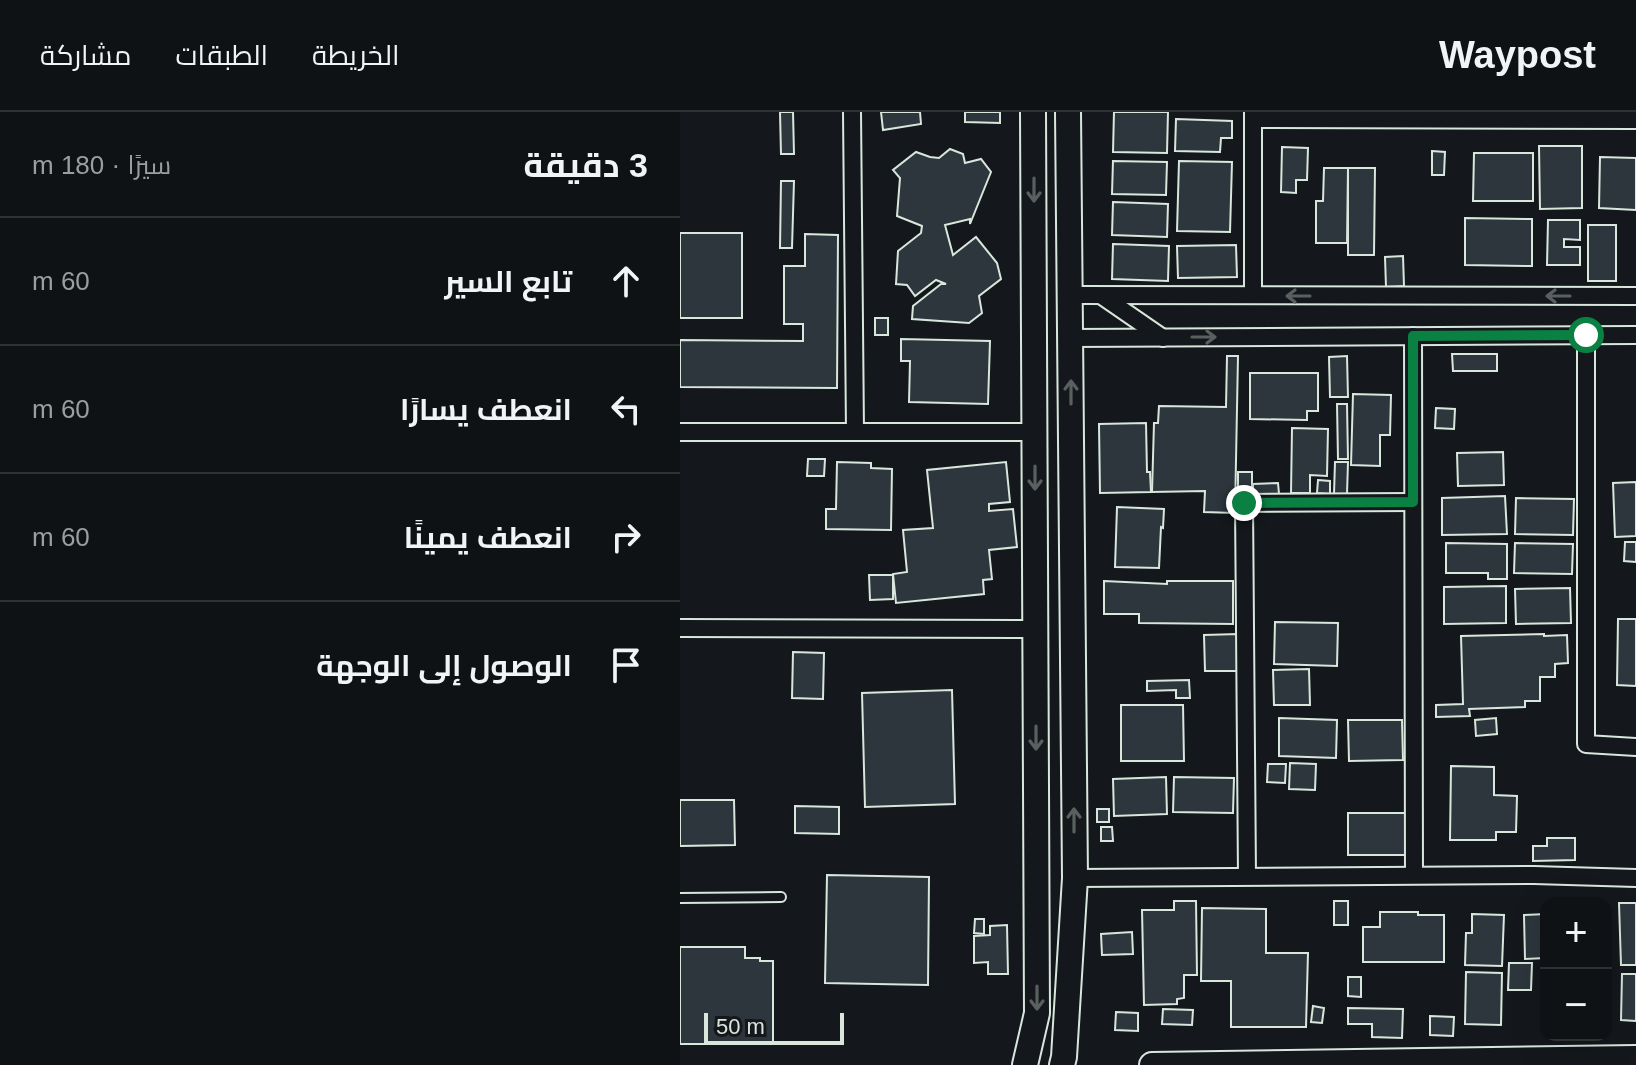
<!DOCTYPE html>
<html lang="ar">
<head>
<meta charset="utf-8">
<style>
  body { margin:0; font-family:Arial,Cairo,sans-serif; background:#181b1e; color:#f1f3f6; direction:rtl }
  .controls { position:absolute; right:24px; bottom:24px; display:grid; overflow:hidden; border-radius:16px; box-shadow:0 8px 32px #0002 }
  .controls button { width:72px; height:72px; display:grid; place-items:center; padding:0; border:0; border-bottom:2px solid #2f3234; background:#0f1215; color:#f1f3f6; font:40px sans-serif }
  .scale { position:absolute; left:24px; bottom:20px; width:140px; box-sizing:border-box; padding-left:8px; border:4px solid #d8e6dc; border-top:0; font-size:22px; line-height:28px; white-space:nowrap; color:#d8e6dc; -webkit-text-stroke:6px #14181c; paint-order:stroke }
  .stop { position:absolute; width:24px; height:24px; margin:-18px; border:6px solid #0b8043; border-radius:50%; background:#fff }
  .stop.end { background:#0b8043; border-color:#fff; box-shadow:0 2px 8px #0008 }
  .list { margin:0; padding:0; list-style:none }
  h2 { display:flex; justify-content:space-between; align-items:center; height:104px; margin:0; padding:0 32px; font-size:34px }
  h2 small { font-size:26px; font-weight:400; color:#9b9ea0 }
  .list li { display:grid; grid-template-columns:52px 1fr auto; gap:24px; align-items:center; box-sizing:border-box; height:128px; padding:0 32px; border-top:2px solid #2f3234 }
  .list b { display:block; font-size:30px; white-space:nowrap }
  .list em { font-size:26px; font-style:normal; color:#9b9ea0 }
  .icon { flex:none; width:44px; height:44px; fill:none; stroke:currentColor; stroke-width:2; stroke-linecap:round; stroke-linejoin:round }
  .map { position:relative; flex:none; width:956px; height:953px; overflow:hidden; direction:ltr }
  header { display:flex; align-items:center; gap:48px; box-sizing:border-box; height:112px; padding:0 40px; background:#0f1215; border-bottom:2px solid #2f3234 }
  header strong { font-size:38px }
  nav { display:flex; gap:44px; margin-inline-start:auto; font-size:28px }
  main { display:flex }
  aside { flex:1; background:#0f1215 }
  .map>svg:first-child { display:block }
</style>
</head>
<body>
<header>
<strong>Waypost</strong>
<nav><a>الخريطة</a><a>الطبقات</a><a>مشاركة</a></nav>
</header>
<main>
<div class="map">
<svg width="956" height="953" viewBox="0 0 956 953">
  <rect width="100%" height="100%" fill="#14181c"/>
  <!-- building -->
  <g fill="#2c363c" stroke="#d8e6dc" stroke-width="2">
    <polygon points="100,0 113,0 114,42 101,42"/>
    <polygon points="201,0 240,0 241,12 203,18"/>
    <polygon points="285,0 320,0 320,11 285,10"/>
    <polygon points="434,0 488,0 487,41 433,40"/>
    <polygon points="496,7 552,9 552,26 541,26 540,40 495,39"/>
    <polygon points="859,34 902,34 902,96 860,97"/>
    <polygon points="602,35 628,36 627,68 616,68 616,81 601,80"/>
    <polygon points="270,37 283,42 285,51 301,47 311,60 290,112 290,107 265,113 273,143 296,125 317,151 321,167 299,184 302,201 289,211 232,207 233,194 261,172 266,172 256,168 235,184 227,173 216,172 218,139 241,121 242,114 217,104 220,66 213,58 236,40 250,45 259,46"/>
    <polygon points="752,39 765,40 764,63 752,63"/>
    <polygon points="794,41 853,41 853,89 793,89"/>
    <polygon points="920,45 956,46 956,98 919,96"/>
    <polygon points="433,49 487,50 486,83 432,82"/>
    <polygon points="499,49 552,50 550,120 497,119"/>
    <polygon points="644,56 668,56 667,131 636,131 636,89 643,89"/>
    <polygon points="668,56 695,56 694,143 668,143"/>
    <polygon points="101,69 114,69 112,136 100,136"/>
    <polygon points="433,90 488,92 487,125 432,123"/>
    <polygon points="785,106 852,107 852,154 785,153"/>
    <polygon points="868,108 900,108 900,128 884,127 884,135 900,135 900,153 867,153"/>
    <rect x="908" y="113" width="28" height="56"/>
    <rect x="0" y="121" width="62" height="85"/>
    <polygon points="125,122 158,123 157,276 0,275 0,228 123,229 123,212 104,212 104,154 125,154"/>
    <polygon points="433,132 489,134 488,169 432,167"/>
    <polygon points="556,133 557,165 498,166 497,134"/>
    <polygon points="723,144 724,174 706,175 705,145"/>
    <rect x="195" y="206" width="13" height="17"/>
    <polygon points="221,227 310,229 308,292 229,290 230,249 221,249"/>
    <polygon points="772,242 817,242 817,259 773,259"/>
    <polygon points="547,244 558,244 555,401 524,400 525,379 472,380 474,311 478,311 479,294 546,295"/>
    <polygon points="667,244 668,285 650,285 649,245"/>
    <polygon points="570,261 638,261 638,299 627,299 627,308 570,307"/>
    <polygon points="673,282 711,283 710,323 700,323 700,354 671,353"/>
    <polygon points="657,292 667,292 668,347 658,347"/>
    <polygon points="756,296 775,297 774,317 755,316"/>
    <polygon points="466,311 467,360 470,360 471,380 420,381 419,312"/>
    <polygon points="612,316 648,317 647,364 630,363 630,381 611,381"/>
    <polygon points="823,340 824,373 778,374 777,341"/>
    <polygon points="128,347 145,347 144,364 127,364"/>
    <polygon points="157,350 191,351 191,356 212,357 211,418 146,417 146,397 156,397"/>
    <polygon points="326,350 330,390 309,392 309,399 333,397 337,435 309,438 312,467 303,468 304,482 216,491 213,462 227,460 223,418 253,416 247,358"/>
    <polygon points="655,350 668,350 667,382 654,382"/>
    <polygon points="558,360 572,360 572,383 558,384"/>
    <polygon points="638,368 650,369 650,382 637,381"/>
    <polygon points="956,370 956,424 935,425 933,371"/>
    <polygon points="598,371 599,382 573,383 573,372"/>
    <polygon points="825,384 827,422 762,423 762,386"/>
    <polygon points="836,386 894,387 893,423 835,422"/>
    <polygon points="437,395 484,397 483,416 481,415 479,456 435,455"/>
    <polygon points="945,430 956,430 956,450 944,449"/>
    <polygon points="766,431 827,432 827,467 808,467 808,461 766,461"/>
    <polygon points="835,431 893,432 892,462 834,461"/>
    <polygon points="189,463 213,463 213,487 190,488"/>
    <polygon points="424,469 487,472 487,469 553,469 553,512 459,511 459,502 424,502"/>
    <polygon points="826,474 826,511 764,512 764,475"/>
    <polygon points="890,476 891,511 836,512 835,477"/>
    <polygon points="938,507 956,507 956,574 937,573"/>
    <polygon points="595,510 658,511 657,554 594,552"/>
    <polygon points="558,522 558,559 525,559 524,523"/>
    <polygon points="864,522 864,524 887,523 888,551 875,552 875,565 860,565 860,589 845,589 845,595 789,597 790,604 756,605 756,593 783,592 781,524"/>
    <polygon points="113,540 144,541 143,587 112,586"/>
    <polygon points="629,557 630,593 594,593 593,558"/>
    <polygon points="509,568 510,586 496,586 496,578 467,579 467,569"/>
    <polygon points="272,578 275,692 185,695 182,581"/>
    <polygon points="441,593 503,593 504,649 441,649"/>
    <polygon points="599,606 657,608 656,646 599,644"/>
    <polygon points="816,606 817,622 796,624 795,608"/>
    <polygon points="668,608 722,608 723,648 669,649"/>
    <polygon points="610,651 636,652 635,678 609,677"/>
    <polygon points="588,652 606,652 605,671 587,670"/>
    <polygon points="771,654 814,655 814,683 837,684 836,720 816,720 816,728 770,728"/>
    <polygon points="486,665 487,702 434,704 433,667"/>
    <polygon points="494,665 554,666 553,701 493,700"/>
    <polygon points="0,688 54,688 55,733 0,734"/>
    <polygon points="115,694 159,695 159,722 115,721"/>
    <rect x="417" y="697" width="12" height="13"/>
    <rect x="668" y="701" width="64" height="42"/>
    <polygon points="421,715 432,715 433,729 421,729"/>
    <polygon points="867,726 895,726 895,748 853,749 853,734 867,734"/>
    <polygon points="147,763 249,765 248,873 145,871"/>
    <polygon points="494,789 516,789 517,863 504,863 504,886 497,887 497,892 464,893 462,798 494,798"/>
    <rect x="654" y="789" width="14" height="24"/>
    <polygon points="939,791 956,791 956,853 941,853"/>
    <polygon points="522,796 586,797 586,841 628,841 626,915 551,915 551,869 521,869"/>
    <polygon points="700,800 738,800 738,803 764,803 764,850 683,850 683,815 700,815"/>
    <polygon points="792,802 824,803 822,854 785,853 786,821 792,821"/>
    <polygon points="866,802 866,846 845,847 844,803"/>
    <polygon points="295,807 304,807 304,822 294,821"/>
    <polygon points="327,813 328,862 308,862 308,850 294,851 294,824 310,823 310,814"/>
    <polygon points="452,820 453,842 422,843 421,822"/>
    <polygon points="0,835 65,835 65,846 80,846 80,849 93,849 93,932 0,932"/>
    <polygon points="829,851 852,851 851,878 828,878"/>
    <polygon points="786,860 822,861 821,913 785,912"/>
    <polygon points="942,862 956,862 956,909 941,908"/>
    <polygon points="668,865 681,865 681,885 668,884"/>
    <polygon points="633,894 644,896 642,911 631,910"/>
    <polygon points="668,896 723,897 722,926 692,925 692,912 668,912"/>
    <polygon points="483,897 513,898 512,913 482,912"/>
    <polygon points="436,900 458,901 458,919 435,918"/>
    <polygon points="750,904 774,905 773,924 750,923"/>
  </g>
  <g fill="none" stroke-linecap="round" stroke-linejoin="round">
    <!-- lane casing -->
    <g stroke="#d8e6dc" stroke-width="12">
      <polyline id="lane" points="0,786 101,785"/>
    </g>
    <!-- street casing -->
    <g stroke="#d8e6dc" stroke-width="20">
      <g id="street">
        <polyline points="172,0 175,319"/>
        <polyline points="573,7 956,8"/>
        <polyline points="390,183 956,184"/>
        <polyline points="573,183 573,0"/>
        <polyline points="422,184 483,226"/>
        <polyline points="906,223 906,632 956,635"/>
        <polyline points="733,224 734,763"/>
        <polyline points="390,226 956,223"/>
        <polyline points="0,320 354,320"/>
        <polyline points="0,516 355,517"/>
        <polyline points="567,764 564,391 733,390"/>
        <polyline points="395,766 854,763 956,766"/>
      </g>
    </g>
    <!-- secondary casing -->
    <g stroke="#d8e6dc" stroke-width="28">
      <g id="secondary">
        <polyline points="345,953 357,901 353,0"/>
        <polyline points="382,953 384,945 395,766 388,0"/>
        <polyline points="472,953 956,946"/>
      </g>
    </g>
    <!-- lane -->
    <use href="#lane" stroke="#14181c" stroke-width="8"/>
    <!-- street -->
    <use href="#street" stroke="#14181c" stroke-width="16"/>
    <!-- secondary -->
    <use href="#secondary" stroke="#14181c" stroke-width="24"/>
  </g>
  <!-- one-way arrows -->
  <defs><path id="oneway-shaft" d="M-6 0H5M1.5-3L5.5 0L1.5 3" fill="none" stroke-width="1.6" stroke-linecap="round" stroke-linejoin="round" transform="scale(2)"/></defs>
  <g stroke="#59605f">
    <use href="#oneway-shaft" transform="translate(354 78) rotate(90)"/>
    <use href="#oneway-shaft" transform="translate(618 184) rotate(-180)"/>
    <use href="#oneway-shaft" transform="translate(878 184) rotate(-180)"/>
    <use href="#oneway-shaft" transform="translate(524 225)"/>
    <use href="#oneway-shaft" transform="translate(391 280) rotate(-90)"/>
    <use href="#oneway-shaft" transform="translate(355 366) rotate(90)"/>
    <use href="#oneway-shaft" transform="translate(356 626) rotate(90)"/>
    <use href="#oneway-shaft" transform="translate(394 708) rotate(-90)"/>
    <use href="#oneway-shaft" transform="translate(357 886) rotate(90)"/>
  </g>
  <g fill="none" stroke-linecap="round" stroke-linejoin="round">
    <!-- route -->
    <polyline stroke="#0b8043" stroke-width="10" points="564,391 733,390 733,224 906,223"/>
  </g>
</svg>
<div class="controls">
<button>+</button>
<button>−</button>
</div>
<div class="scale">50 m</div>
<div class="stop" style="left:906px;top:223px"></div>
<div class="stop end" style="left:564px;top:391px"></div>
</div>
<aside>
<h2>3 دقيقة<small>سيرًا · 180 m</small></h2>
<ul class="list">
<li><svg class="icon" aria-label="ahead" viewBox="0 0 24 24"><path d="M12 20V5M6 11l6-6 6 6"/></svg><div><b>تابع السير</b></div><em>60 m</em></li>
<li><svg class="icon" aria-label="left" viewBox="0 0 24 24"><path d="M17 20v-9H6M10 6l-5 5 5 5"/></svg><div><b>انعطف يسارًا</b></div><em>60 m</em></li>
<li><svg class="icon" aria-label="right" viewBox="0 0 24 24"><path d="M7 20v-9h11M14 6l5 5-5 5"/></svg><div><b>انعطف يمينًا</b></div><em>60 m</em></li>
<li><svg class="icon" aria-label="arrive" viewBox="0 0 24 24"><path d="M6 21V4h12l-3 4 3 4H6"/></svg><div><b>الوصول إلى الوجهة</b></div></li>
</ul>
</aside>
</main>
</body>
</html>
